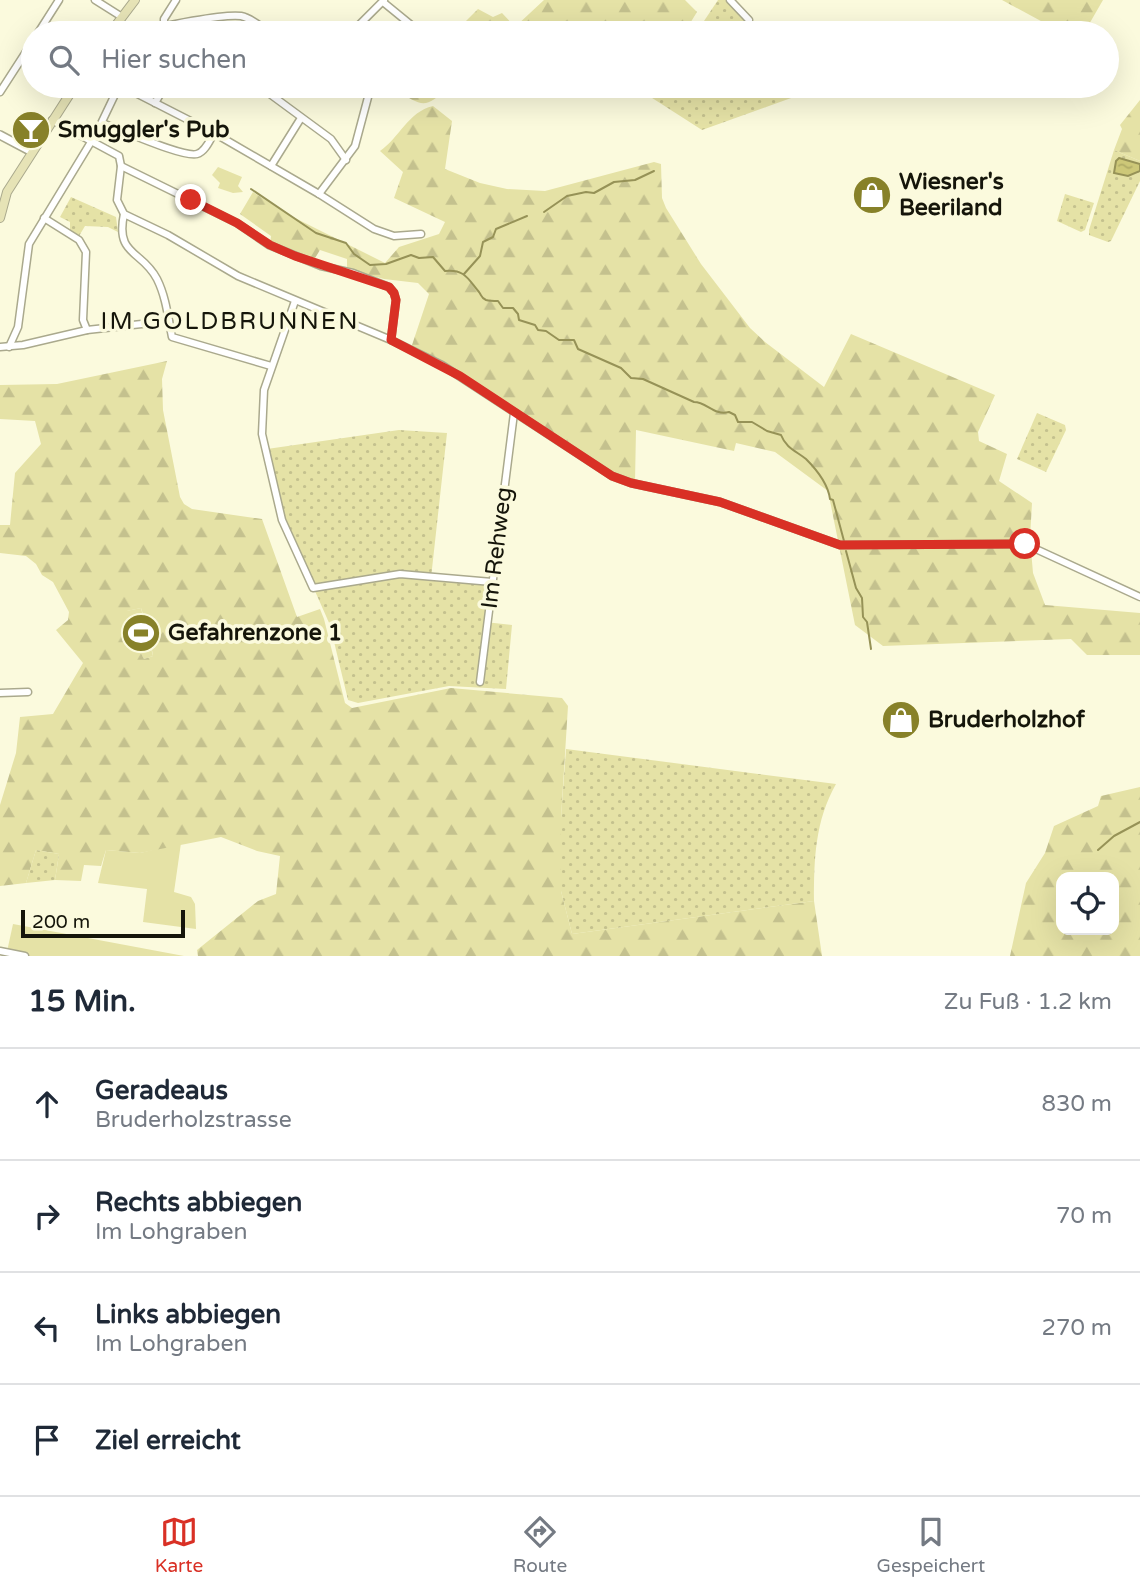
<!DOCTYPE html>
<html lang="de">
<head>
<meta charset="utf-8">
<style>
  body { margin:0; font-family:"Varela Round",sans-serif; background:#f6f6f7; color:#1f2937 }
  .controls { position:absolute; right:21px; bottom:21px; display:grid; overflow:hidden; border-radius:14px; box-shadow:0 7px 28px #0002 }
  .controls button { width:63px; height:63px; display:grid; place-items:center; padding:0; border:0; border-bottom:2px solid #e0e1e3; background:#fff; color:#1f2937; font:35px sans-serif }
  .scale { position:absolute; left:21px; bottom:18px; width:164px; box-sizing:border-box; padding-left:7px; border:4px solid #15150a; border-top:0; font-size:19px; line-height:24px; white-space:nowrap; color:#15150a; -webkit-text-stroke:5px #fbfadd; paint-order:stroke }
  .stop { position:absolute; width:21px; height:21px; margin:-16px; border:5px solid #d93025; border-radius:50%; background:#fff }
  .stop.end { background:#d93025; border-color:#fff; box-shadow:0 2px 7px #0008 }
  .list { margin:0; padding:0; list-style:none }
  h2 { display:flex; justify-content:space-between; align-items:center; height:91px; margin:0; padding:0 28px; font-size:30px }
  h2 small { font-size:23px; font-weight:400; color:#747a83 }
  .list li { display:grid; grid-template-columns:46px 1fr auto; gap:21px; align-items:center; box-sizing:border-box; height:112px; padding:0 28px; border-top:2px solid #e0e1e3 }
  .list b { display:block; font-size:26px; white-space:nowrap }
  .list p { margin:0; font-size:23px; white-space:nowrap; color:#747a83 }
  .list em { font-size:23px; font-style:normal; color:#747a83 }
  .icon { flex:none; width:38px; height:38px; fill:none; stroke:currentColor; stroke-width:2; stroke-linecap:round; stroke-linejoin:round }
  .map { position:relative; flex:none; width:1140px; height:956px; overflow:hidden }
  .search { position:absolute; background:#fff; box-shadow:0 7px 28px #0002; left:21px; right:21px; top:21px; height:77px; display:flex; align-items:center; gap:18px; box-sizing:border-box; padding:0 24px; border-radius:38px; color:#747a83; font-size:26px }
  .sheet { height:539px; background:#fff }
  nav { display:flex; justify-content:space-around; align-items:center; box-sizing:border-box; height:98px; border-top:2px solid #e0e1e3; background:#fff; font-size:19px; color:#747a83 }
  nav a { display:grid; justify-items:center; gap:4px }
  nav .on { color:#d93025 }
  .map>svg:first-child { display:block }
</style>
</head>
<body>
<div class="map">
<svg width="1140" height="956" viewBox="0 0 1140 956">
  <defs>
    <pattern id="forest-firs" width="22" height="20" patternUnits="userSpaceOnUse" patternTransform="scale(1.75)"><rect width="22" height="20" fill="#e5e2a6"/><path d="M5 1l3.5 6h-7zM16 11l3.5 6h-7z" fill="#c4c18e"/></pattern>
    <pattern id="park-dots" width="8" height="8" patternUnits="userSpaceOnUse" patternTransform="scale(1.75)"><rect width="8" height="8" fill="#e5e2a6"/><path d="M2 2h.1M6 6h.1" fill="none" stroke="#c4c18e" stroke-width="1.8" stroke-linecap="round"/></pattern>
    <pattern id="water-ripples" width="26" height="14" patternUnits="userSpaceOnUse" patternTransform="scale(1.75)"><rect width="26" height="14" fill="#cdc878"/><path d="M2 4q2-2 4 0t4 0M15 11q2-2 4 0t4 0" fill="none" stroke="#afab66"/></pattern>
  </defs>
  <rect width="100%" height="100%" fill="#fbfadd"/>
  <!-- grass -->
  <g fill="#e5e2a6">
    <polygon points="218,167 242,177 238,186 243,192 233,193 218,188 220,183 212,175"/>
    <path d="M 141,608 L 153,656 L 144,659 C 138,649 130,623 126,611 Z"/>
    <polygon points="181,843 174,892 191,897 195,904 196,929 143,922 147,889 98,883 106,850 140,853"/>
    <polygon points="13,924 184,956 6,956"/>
  </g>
  <!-- forest -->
  <g fill="url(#forest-firs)" fill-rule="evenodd">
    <polygon points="544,0 685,0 697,12 684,33 454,33 478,9 493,17 502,13 515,27"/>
    <polygon points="1002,0 1103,0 1084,33 1063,33"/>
    <path d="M 396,86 L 451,86 C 421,111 426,106 392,89 Z"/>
    <polygon points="1140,100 1140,161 1114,150 1122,129 1120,125"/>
    <path d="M 433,106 L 452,121 L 445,169 L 480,183 L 507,189 L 545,191 L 654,162 L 661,164 L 662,198 L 666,208 L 701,264 L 750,328 L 765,342 L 824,387 L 851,334 L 995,395 L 978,432 L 979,441 L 1007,454 L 999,481 L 1032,503 L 1030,538 L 1033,573 L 1045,605 L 1140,613 L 1140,655 L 1087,655 L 1071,639 L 883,646 L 855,625 L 828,491 L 775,452 L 736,443 L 734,451 L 636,430 L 635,482 L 602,469 L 467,377 L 411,348 L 429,294 L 418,283 L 384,279 L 347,269 L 347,259 L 320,250 L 312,263 L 270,245 L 271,236 L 240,214 L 253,192 L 291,216 L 385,263 L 399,247 L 439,234 L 445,222 L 394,198 L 403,172 L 380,151 C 400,137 408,112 433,106 Z"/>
    <path d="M 167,361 L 162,379 L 163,410 L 180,497 L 184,504 L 192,509 L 262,519 L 297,617 L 320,609 L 324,619 L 345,703 L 352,708 L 451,688 L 562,698 L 568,706 L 561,818 L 561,891 L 572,934 L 814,901 L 822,956 L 198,956 L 197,950 L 258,901 L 276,894 L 280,856 L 257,851 L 221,837 L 140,853 L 106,850 L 101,866 L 84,865 L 81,881 L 55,880 L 59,854 L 36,850 L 26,883 L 0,886 L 0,805 L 16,753 L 20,717 L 53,714 L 83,663 L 56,630 L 68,620 L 69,612 L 53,582 L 42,575 L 36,564 L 26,556 L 0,553 L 0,525 L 10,525 L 15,473 L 41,444 L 35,421 L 0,419 L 0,385 L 57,384 ZM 141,608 L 149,633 L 153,656 L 144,659 C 139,650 129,621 127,611 Z"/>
    <path d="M 1140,787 L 1140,956 L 1010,956 L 1026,883 L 1045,853 L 1054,826 L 1098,806 L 1101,796 ZM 1061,877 L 1114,877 L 1114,930 L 1061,930 Z"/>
  </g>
  <!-- park -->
  <g fill="url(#park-dots)">
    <polygon points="718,0 727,0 757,33 696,33"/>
    <polygon points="637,86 802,86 805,93 702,130 635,87"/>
    <polygon points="1114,150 1140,161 1140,181 1111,241 1108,242 1089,235 1089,230"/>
    <polygon points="1065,194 1094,203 1085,230 1081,232 1057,221"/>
    <polygon points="71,197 116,217 118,232 108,227 85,226 79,236 70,231 70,222 60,217"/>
    <polygon points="1037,413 1065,425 1066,430 1046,472 1017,459"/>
    <polygon points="399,430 447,433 431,578 490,584 485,622 512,625 506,689 449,686 358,703 348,700 330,625 284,521 267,449"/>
    <path d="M 566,749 L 836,784 C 815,821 814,859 814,901 L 572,934 L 561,891 L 561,818 Z"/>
    <polygon points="36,850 59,854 55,880 26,883"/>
  </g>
  <!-- water -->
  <polygon fill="url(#water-ripples)" stroke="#969257" stroke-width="2" points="1119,158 1140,164 1140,171 1128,176 1114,173 1116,161"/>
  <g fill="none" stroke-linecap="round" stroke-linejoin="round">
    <!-- stream -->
    <g stroke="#969257" stroke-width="2">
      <path d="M 251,189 L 316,233 L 346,243 L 354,254 L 370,265 L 386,264 L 411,255 L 419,258 L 433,257 L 445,271 C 465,269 468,279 479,292 C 482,296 481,298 486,300 C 490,301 494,301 498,301 L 503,308 L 513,308 L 518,314 L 519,320 L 535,325 L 538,330 L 546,331 L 559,340 L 574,340 L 578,349 L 621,368 L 631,378 L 643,379 L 694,402 C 707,402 714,416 729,412 L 735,415 L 738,422 L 752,422 L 767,431 L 781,435 C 786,448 796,451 806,459 C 817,470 828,484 830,499 L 833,500 L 844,541"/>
      <polyline points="544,212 567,196 586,192 594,193 614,182 635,180 654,171"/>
      <polyline points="464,274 480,256 483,242 493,237 496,229 527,216"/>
      <polyline points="846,551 856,588 862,598 863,617 867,622 871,649"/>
      <polyline points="1098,850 1114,836 1140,822"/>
    </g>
    <!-- minor casing -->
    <g stroke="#aaa98d" stroke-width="9">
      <g id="minor">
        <polyline points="95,0 122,17"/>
        <polyline points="730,0 749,20"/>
        <polyline points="383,2 421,33"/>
        <polyline points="164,27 164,19 176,0"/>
        <polyline points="38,33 59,0"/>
        <path d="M 146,33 C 160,25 225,14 241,16 C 252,18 261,27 270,33"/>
        <polyline points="351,33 384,0"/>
        <polyline points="122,86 214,133 319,194 374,229 394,236 421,234"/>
        <polyline points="259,86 331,139 346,160"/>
        <polyline points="0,92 33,41"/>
        <polyline points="155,103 165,86"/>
        <polyline points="52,120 119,156 121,166 117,200 124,214 168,235 238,276 391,340 442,365 612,476 631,483 720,502 840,545 1025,544 1140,597"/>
        <path d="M 102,123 C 120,129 183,158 197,154 C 205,152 210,140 214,133"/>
        <polyline points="121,166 237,223 269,245 321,266 353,273 389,287 394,293 396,300 391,340"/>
        <polyline points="271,166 301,118"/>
        <polyline points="319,194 355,146 371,86"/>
        <path d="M 124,214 C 115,256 142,250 157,279 C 166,297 168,317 172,337 L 271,366"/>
        <polyline points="44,218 79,240 86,252 83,320 87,330"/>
        <polyline points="295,301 264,390 262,434 282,520 313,588 400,574 492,582"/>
        <polyline points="0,347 23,345 87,330 169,321"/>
        <polyline points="9,347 18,327 29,244 97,132 119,86"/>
        <polyline points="480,682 514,413"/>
        <polyline points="0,693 28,692"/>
        <polyline points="0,951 25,956"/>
      </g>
    </g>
    <!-- tertiary casing -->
    <g stroke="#aaa98d" stroke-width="10">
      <polyline id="tertiary" points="0,135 32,152"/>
    </g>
    <!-- secondary casing -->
    <g stroke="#aaa98d" stroke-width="10">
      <g id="secondary">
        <polyline points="110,33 135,0"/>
        <polyline points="0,218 7,192 75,86"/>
      </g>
    </g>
    <!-- minor -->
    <use href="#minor" stroke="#fff" stroke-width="6"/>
    <!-- tertiary -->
    <use href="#tertiary" stroke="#fff" stroke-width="7"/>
    <!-- secondary -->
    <use href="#secondary" stroke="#e6e3b6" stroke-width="8"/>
  </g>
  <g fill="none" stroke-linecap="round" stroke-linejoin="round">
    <!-- route -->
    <polyline stroke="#d93025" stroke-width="9" points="191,200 237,223 270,245 295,256 389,287 394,293 396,300 391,340 460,376 612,476 631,483 720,502 840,545 1025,544"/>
  </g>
  <!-- icons -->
  <defs>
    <g id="bar-disc" transform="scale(2.0125)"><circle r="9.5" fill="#878129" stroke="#fbfadd"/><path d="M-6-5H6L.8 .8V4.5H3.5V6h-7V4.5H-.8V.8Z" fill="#fff"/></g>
    <g id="shop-disc" transform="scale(2.0125)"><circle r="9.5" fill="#878129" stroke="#fbfadd"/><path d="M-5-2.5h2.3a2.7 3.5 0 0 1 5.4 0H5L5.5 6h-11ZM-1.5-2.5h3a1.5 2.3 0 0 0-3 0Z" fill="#fff"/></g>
    <g id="stadium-disc" transform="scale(2.0125)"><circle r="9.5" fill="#878129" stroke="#fbfadd"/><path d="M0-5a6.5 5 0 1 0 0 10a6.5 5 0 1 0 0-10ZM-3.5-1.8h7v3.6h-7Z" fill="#fff"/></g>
  </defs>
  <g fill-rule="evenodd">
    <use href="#bar-disc" x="31" y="130"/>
    <use href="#shop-disc" x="872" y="195"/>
    <use href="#stadium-disc" x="141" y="633"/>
    <use href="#shop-disc" x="901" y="720"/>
  </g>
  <g text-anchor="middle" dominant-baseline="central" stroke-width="7" stroke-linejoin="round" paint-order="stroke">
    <!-- poi labels -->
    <g font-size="23" font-weight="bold" fill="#15150a" stroke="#fbfadd" text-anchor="start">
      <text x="58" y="130">Smuggler's Pub</text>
      <text x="899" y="182">Wiesner's<tspan x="899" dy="26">Beeriland</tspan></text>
      <text x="168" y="633">Gefahrenzone 1</text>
      <text x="928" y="720">Bruderholzhof</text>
    </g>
    <!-- street labels -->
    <g font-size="23" fill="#15150a" stroke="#fbfadd">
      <text transform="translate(497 548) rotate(-83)">Im Rehweg</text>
    </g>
    <!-- neighbourhood labels -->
    <g font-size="24" letter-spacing="2" fill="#15150a" stroke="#fbfadd">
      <text x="230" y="321">IM GOLDBRUNNEN</text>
    </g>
  </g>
</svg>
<div class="controls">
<button><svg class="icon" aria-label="locate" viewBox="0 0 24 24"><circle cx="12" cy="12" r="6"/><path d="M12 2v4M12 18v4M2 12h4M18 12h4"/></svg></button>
</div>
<div class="scale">200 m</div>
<div class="stop" style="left:1025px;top:544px"></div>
<div class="stop end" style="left:191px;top:200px"></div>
<div class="search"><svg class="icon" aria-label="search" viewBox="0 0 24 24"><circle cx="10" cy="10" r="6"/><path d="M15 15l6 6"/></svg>Hier suchen</div>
</div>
<section class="sheet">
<h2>15 Min.<small>Zu Fuß · 1.2 km</small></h2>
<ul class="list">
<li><svg class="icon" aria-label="ahead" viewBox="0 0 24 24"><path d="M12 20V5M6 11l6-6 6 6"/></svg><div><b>Geradeaus</b><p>Bruderholzstrasse</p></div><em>830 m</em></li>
<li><svg class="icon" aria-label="right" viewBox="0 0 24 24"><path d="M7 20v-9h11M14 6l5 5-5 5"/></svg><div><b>Rechts abbiegen</b><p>Im Lohgraben</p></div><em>70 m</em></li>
<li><svg class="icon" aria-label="left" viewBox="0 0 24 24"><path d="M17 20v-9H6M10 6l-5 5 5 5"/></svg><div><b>Links abbiegen</b><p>Im Lohgraben</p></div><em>270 m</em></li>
<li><svg class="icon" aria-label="arrive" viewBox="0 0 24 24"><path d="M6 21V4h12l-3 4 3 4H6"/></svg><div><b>Ziel erreicht</b></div></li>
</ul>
</section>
<nav>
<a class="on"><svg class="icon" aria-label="map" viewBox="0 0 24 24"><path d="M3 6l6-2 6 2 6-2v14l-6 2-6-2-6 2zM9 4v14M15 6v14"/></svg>Karte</a>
<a><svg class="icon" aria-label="directions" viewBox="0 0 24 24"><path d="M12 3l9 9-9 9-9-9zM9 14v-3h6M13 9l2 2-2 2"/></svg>Route</a>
<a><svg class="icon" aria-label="saved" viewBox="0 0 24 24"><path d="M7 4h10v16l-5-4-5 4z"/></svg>Gespeichert</a>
</nav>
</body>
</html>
